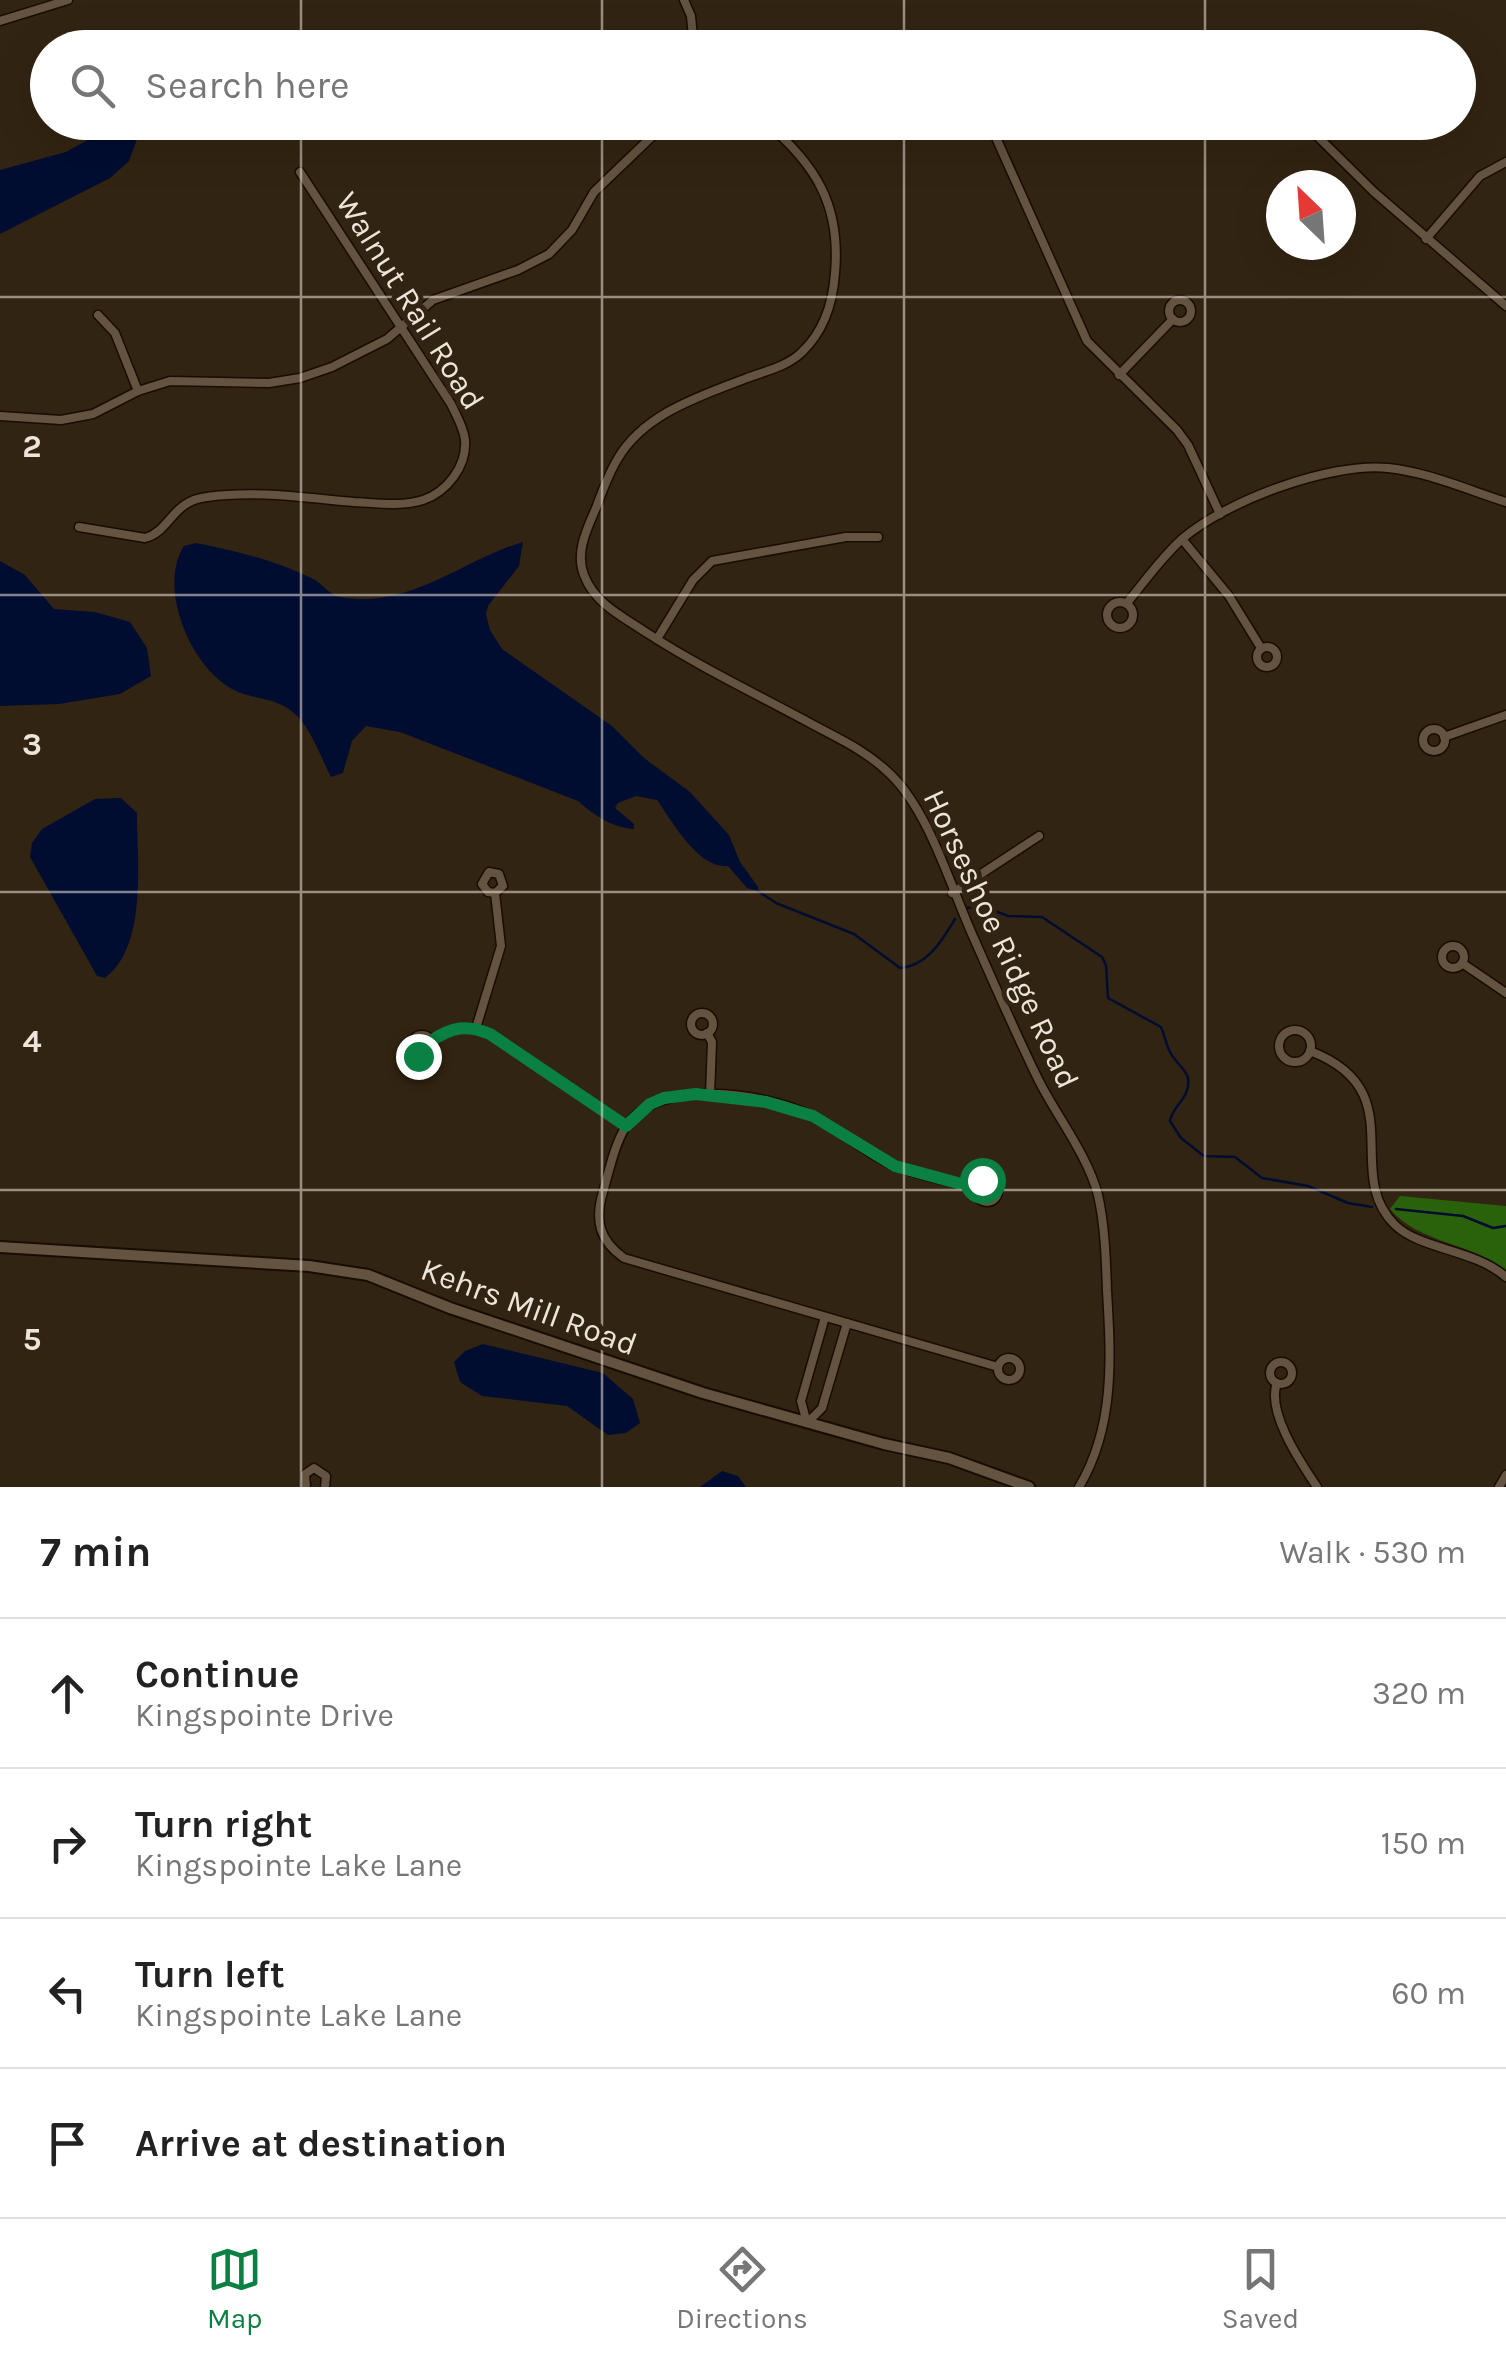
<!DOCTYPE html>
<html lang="en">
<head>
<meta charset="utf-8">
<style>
  body { margin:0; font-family:Karla,sans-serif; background:#f6f6f6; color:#222 }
  .compass { position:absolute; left:1266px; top:170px; width:90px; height:90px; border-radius:50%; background:#fff; box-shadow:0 10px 40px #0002; rotate:335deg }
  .stop { position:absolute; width:30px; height:30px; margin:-22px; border:8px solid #0b8043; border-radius:50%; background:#fff }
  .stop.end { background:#0b8043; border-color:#fff; box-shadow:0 2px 10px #0008 }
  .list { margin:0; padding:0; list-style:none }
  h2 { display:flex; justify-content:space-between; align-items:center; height:130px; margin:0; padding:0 40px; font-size:42px }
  h2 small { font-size:32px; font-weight:400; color:#767676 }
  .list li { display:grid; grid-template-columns:65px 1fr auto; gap:30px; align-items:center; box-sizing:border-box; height:150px; padding:0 40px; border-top:2px solid #e0e0e0 }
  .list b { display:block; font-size:38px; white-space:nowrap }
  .list p { margin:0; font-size:32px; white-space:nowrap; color:#767676 }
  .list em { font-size:32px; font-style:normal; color:#767676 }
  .icon { flex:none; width:55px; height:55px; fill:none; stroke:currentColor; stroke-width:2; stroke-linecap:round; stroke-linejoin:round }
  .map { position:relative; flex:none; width:1506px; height:1487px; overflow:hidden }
  .search { position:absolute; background:#fff; box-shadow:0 10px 40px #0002; left:30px; right:30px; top:30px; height:110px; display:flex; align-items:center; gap:25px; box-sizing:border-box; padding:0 35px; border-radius:55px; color:#767676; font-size:38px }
  .sheet { height:730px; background:#fff }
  nav { display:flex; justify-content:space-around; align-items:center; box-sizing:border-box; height:140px; border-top:2px solid #e0e0e0; background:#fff; font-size:28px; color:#767676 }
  nav a { display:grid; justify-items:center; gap:5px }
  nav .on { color:#0b8043 }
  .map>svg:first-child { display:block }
</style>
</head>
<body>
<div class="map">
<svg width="1506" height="1487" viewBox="0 0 1506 1487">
  <rect width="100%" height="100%" fill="#322412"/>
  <!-- forest -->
  <path fill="#2a620c" d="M 1400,1196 L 1506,1206 L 1506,1271 C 1471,1242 1420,1244 1390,1209 Z"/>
  <!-- water -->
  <g fill="#000d31">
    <polygon points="120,122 143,123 129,161 110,178 0,234 0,170 66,152"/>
    <path d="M 523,542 L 519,566 L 488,606 L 486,614 L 490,630 L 502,649 L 612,726 L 644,758 L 690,792 L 729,835 L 740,862 L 758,887 L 758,891 L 747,888 L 728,866 C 698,869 672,821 657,800 L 636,796 L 618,803 L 615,808 L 634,824 L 634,829 C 613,828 594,815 578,801 L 400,732 L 366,726 L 352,741 L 343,773 L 331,777 C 321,758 312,731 297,716 C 278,696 254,701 232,689 C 191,667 157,588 184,546 L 196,543 C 236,551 278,561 315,580 C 323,585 330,595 340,597 C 409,610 462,560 523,542 Z"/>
    <polygon points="0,561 25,575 54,609 95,612 130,622 147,648 151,676 120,694 59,704 0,706"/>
    <path d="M 121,798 L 137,813 C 137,861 148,946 105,978 L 97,976 L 30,857 L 32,843 L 42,829 L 95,799 Z"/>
    <polygon points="483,1344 603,1373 633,1399 640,1423 626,1433 608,1435 567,1406 482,1396 460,1382 454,1362 465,1351"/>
    <polygon points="722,1471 738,1476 746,1487 700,1487"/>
  </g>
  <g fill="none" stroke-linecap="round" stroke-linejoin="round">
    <!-- stream -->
    <g stroke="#000d31" stroke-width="2.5">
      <path d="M 758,891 L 776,903 L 854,934 L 900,968 C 928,966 942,940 955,919"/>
      <path d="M 967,908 L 980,905 L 1008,916 L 1042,917 L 1102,957 L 1106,965 L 1108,998 L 1161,1027 C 1164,1034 1166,1043 1169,1050 C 1177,1068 1195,1071 1186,1093 C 1181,1104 1172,1109 1170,1121 L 1181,1138 L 1204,1156 L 1235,1157 L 1262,1178 L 1308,1186 L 1348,1203 L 1372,1207"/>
      <polyline points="1396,1209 1463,1216 1493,1228 1506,1226"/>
    </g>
    <!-- street casing -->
    <g stroke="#190c00" stroke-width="11">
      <g id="street">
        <polyline points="684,0 691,16 694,48"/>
        <polyline points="0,21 68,0"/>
        <path d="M 958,48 C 962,37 971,33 981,38 L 988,48"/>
        <polyline points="1192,48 1195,41 1204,39 1211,48"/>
        <path d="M 765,122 C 816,164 841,206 835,273 C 833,302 824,331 802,352 C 788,366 766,371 747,378 C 700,396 643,414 617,460 C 608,475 602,492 596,508 C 587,529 575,552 584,575 C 595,604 622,616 647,633 C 698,666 754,693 808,722 C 837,738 864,749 889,773 C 930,811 952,892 976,943 C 996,988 1016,1034 1038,1079 C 1057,1117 1087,1154 1098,1195 C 1105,1226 1106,1260 1107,1291 C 1111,1358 1115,1427 1079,1487"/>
        <polyline points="989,122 1087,341 1177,430 1188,445 1220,514"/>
        <polyline points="1303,122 1374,192 1506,306"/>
        <polyline points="1426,239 1480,176 1506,162"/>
        <circle cx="1180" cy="311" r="11"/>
        <polyline points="98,315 115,333 138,391"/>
        <polyline points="1119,375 1173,319"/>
        <polyline points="0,416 61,420 93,414 138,391 170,381 269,383 300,378 332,367 387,339 433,300 518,270 549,254 572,230 594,192 667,122"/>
        <path d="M 79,527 L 145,538 C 171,531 171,501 207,497 C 255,490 306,498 354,502 C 376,503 401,507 423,500 C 447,492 467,466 465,440 C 464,428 456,415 451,404 L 300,172"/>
        <polyline points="1182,539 1229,596 1261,648"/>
        <circle cx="1120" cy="615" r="13"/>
        <path d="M 1127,603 C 1145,581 1161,558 1182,539 C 1226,501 1330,462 1388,468 C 1428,472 1468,490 1506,502"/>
        <polyline points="657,639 693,580 712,561 846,537 878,537"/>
        <circle cx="1267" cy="657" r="10"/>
        <circle cx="1434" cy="740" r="11"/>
        <polyline points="1444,737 1506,715"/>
        <polyline points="952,893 1039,836"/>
        <circle cx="1453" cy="957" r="11"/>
        <polyline points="1462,963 1506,993"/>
        <circle cx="702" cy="1024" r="11"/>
        <polyline points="476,1028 501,946 495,893 488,892 482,884 489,872 499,874 503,886 495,893"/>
        <circle cx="1295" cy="1046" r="16"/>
        <polyline points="707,1033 712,1042 710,1095"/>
        <circle cx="422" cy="1046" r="11"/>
        <path d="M 431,1041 C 452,1027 466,1024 490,1034 L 626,1126"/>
        <path d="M 1310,1051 C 1414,1091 1341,1172 1395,1225 C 1421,1250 1474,1249 1506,1277"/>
        <circle cx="987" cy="1191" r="11"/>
        <path d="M 976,1188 C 949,1181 920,1176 895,1166 C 864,1153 840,1129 810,1115 C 764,1093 657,1076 625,1128 C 614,1146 609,1172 603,1192 C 594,1221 600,1241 624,1258 L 998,1367"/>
        <circle cx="1009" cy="1369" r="11"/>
        <circle cx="1281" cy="1373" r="11"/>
        <path d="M 1277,1383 C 1266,1412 1301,1463 1317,1487"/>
        <polyline points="807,1423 801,1401 825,1317"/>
        <polyline points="807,1423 822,1408 847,1323"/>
        <polyline points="306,1487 305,1474 314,1468 326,1476 325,1487"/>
        <polyline points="1499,1487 1506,1475"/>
      </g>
    </g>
    <!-- secondary casing -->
    <g stroke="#190c00" stroke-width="14">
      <polyline id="secondary" points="0,1247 309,1266 368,1275 450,1308 703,1393 884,1444 949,1458 1029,1487"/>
    </g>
    <!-- street -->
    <use href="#street" stroke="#635340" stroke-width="8"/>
    <!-- secondary -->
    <use href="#secondary" stroke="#635340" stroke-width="10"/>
  </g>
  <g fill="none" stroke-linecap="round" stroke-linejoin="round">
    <!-- route -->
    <path stroke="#0b8043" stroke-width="12" d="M 418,1056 L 430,1053 L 431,1041 C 452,1027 466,1024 490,1034 L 626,1126 L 650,1104 L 664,1098 L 696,1094 L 766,1102 L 813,1116 L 895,1166 L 976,1188 L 982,1180"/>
  </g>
  <!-- grid -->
  <path fill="none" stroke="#eee5da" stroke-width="2.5" stroke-opacity="0.55" d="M 301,0 L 301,48M 602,0 L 602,48M 904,0 L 904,48M 1205,0 L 1205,48M 301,122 L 301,1487M 602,122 L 602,1487M 904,122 L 904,1487M 1205,122 L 1205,1487M 0,297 L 1506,297M 0,595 L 1506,595M 0,892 L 1506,892M 0,1190 L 1506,1190"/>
  <g text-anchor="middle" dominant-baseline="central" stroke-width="10" stroke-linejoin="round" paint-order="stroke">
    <!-- street labels -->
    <g font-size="32" fill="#eee5da" stroke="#322412">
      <text transform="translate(410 301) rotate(58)">Walnut Rail Road</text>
      <text transform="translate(1001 939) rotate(65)">Horseshoe Ridge Road</text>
      <text transform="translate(529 1307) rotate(20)">Kehrs Mill Road</text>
    </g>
  </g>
  <g font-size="32" text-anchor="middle" font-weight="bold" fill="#eee5da" stroke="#322412" stroke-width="10" stroke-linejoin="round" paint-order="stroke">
    <text x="32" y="457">2</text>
    <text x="32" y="755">3</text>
    <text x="32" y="1052">4</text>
    <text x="32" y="1350">5</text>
  </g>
</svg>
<svg class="compass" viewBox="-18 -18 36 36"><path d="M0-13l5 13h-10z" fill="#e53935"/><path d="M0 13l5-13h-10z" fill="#767676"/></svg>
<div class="stop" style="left:982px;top:1180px"></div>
<div class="stop end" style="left:418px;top:1056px"></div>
<div class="search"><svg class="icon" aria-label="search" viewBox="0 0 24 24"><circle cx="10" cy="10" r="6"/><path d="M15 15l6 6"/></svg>Search here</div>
</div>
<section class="sheet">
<h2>7 min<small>Walk · 530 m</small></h2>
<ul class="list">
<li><svg class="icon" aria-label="ahead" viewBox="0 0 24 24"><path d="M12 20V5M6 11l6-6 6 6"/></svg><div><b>Continue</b><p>Kingspointe Drive</p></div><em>320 m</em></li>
<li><svg class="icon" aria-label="right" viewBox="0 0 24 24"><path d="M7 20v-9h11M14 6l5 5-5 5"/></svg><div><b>Turn right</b><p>Kingspointe Lake Lane</p></div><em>150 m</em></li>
<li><svg class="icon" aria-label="left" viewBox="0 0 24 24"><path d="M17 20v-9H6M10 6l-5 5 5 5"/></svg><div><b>Turn left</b><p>Kingspointe Lake Lane</p></div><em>60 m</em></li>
<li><svg class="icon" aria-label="arrive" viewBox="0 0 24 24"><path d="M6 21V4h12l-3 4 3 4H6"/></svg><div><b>Arrive at destination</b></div></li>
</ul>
</section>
<nav>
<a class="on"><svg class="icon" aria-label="map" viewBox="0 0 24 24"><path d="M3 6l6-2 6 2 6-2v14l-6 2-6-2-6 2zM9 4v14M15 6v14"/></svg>Map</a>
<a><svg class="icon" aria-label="directions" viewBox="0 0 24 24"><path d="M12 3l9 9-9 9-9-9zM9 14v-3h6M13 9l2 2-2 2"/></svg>Directions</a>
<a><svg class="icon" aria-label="saved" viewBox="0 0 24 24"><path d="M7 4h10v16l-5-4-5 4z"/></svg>Saved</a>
</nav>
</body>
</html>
